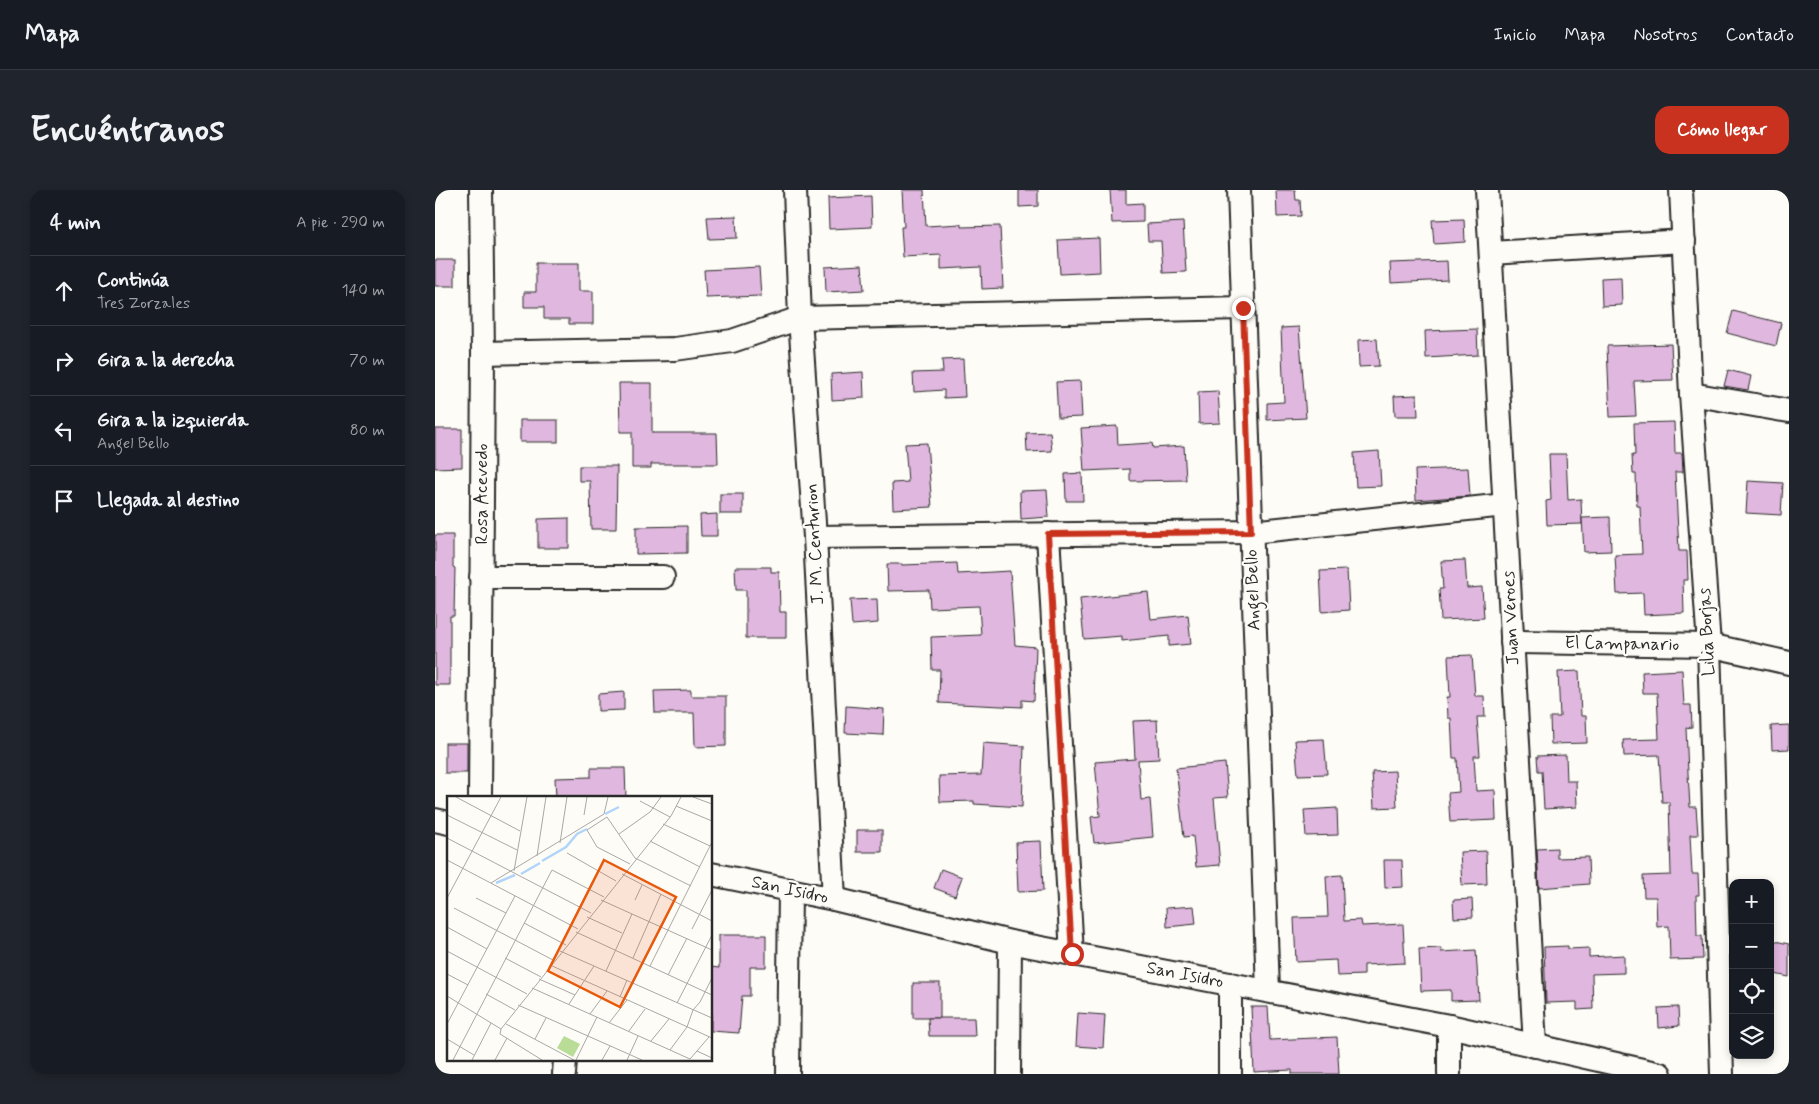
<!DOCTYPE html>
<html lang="es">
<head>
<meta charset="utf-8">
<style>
  body { margin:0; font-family:Mynerve,sans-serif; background:#20242c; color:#f1f3f6 }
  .controls { position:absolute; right:15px; bottom:15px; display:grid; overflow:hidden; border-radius:10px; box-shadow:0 2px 8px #0003 }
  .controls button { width:45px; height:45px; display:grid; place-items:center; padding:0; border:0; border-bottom:1px solid #363941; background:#171b24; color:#f1f3f6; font:25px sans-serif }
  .stop { position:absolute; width:15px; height:15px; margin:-11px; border:4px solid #c8321e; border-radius:50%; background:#fff }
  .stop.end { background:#c8321e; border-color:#fff; box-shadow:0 1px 5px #0008 }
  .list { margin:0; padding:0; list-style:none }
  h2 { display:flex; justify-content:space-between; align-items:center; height:65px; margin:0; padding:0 20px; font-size:21px }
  h2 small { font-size:16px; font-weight:400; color:#9ea1a6 }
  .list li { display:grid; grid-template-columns:32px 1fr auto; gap:15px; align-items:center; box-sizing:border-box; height:70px; padding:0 20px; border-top:1px solid #363941 }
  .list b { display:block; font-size:19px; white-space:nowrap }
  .list p { margin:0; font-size:16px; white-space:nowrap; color:#9ea1a6 }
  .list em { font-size:16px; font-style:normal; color:#9ea1a6 }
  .icon { flex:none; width:28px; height:28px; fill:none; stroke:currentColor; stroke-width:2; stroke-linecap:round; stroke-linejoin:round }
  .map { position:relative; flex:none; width:1354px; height:884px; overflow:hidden; border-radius:15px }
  header { display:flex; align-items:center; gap:30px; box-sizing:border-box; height:70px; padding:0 25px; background:#171b24; border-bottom:1px solid #363941 }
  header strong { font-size:24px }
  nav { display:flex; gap:28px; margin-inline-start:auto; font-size:18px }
  .intro { display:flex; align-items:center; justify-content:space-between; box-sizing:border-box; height:120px; padding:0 30px }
  h1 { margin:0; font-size:35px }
  .button { padding:12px 22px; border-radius:15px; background:#c8321e; color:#fff; font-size:18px; font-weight:700 }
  main { display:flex; gap:30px; padding:0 30px }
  aside { flex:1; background:#171b24; border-radius:15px; box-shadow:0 2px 8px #0003 }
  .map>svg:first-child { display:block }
</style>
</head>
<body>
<header>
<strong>Mapa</strong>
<nav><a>Inicio</a><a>Mapa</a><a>Nosotros</a><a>Contacto</a></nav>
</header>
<div class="intro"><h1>Encuéntranos</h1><a class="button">Cómo llegar</a></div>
<main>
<aside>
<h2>4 min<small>A pie · 290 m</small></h2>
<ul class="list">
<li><svg class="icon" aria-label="ahead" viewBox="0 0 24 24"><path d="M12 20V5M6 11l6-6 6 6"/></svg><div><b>Continúa</b><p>Tres Zorzales</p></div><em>140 m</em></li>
<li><svg class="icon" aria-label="right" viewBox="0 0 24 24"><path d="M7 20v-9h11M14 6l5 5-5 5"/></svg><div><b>Gira a la derecha</b></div><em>70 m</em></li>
<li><svg class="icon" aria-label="left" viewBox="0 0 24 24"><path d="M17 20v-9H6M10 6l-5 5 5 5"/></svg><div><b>Gira a la izquierda</b><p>Angel Bello</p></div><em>80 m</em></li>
<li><svg class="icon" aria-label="arrive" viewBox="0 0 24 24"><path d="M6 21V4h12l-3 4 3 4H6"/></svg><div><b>Llegada al destino</b></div></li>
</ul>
</aside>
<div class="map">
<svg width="1354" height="884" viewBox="0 0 1354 884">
  <rect width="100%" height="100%" fill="#fdfcf7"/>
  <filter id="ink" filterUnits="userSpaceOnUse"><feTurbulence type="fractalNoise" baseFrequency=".02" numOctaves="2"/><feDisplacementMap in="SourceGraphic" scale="10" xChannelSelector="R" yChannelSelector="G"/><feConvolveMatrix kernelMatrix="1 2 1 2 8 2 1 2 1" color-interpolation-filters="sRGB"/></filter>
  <g filter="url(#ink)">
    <!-- building -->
    <g fill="#e0b7de" stroke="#2b2b2b">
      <polygon points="467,0 489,0 491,36 526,34 526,37 565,36 568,98 547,99 546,77 506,79 506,65 468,67 466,37 469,37"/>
      <polygon points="584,0 603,0 603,16 584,17"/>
      <polygon points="675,0 691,0 691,14 708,13 708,32 677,33"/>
      <polygon points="841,0 860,0 861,10 865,10 866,26 842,27"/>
      <polygon points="436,6 437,37 394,39 393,8"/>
      <polygon points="301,26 302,48 274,49 272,27"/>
      <polygon points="1029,29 1030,52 999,54 997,30"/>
      <polygon points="748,32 751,82 728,83 726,51 713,51 712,34"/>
      <polygon points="664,48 665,82 625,84 623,50"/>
      <rect x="0" y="70" width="20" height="26"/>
      <polygon points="1012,71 1013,90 956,93 955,73"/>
      <polygon points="101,73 144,73 144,101 158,101 158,134 134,134 134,129 109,129 109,117 89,117 89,102 101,102"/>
      <polygon points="427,75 429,100 391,102 390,77"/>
      <polygon points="324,77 326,106 271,108 269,80"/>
      <polygon points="1186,87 1187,115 1167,116 1166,88"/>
      <polygon points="1298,121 1346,133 1341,156 1292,143"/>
      <polygon points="864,137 871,228 832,230 832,213 849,212 846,138"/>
      <polygon points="1042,139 1043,165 991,168 990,141"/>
      <polygon points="942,149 944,176 924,177 923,150"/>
      <polygon points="1236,154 1238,190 1199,191 1201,226 1175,227 1172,156"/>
      <polygon points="528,169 530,207 509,208 509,200 479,202 478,183 508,182 507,170"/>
      <polygon points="1293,180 1316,186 1313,200 1289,196"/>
      <polygon points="428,182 429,208 397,210 396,184"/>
      <polygon points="645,191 647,227 623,228 621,192"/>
      <polygon points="184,193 217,193 217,243 282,243 283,274 216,274 216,278 197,278 197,242 185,242"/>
      <polygon points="783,201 785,233 764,234 763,202"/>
      <polygon points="982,205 983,226 960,226 959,206"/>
      <rect x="85" y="230" width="38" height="22"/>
      <polygon points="1239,232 1240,263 1247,263 1248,282 1240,282 1244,361 1252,361 1253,390 1248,390 1249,423 1209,425 1208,403 1182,404 1180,365 1207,364 1205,316 1202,316 1201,284 1198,284 1197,265 1200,265 1199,233"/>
      <polygon points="682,236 683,255 717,253 718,258 749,256 751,290 695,291 695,279 649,281 646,238"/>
      <polygon points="0,239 27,239 27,277 0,278"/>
      <polygon points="615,242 617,261 592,262 591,243"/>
      <polygon points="492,253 497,317 458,319 457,293 473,292 470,254"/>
      <polygon points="944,261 946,296 921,297 919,263"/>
      <polygon points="1114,264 1131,264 1133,310 1146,309 1147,334 1112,335 1111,311 1116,310"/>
      <polygon points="144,276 182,276 181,339 156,339 155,291 144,291"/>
      <polygon points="1033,278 1035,306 981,310 980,280"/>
      <polygon points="647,283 648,311 631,311 630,284"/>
      <polygon points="1313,291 1348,293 1346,325 1311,323"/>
      <polygon points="612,300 614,327 586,329 585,301"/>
      <rect x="285" y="304" width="23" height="20"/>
      <polygon points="282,324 282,346 266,346 265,325"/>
      <polygon points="1175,327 1176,361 1149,362 1147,328"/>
      <polygon points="134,328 134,358 103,358 103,329"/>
      <polygon points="252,336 252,363 201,364 201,337"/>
      <polygon points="0,345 18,345 18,377 20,378 19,426 15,426 15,495 0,495"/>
      <polygon points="1030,370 1032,398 1047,397 1049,428 1006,430 1004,399 1008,399 1006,371"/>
      <polygon points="522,373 523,384 575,381 580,455 601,457 599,511 587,510 587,517 504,513 505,480 497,480 496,447 546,445 544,416 495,418 494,400 453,401 452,374 467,374 467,375"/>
      <polygon points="300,377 336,377 336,382 344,382 345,422 351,422 351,448 311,448 311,400 301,400"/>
      <polygon points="912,380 914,420 887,422 885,381"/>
      <polygon points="713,402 716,429 753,425 756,454 734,456 734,446 687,451 687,446 649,449 645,409"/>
      <polygon points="442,409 443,433 417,435 415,410"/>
      <polygon points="1037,465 1040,506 1049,506 1050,527 1042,527 1045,566 1039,566 1041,601 1060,600 1061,630 1015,632 1013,603 1024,602 1022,568 1018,568 1016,528 1013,528 1012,507 1015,507 1013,466"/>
      <polygon points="1247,480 1249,515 1256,515 1257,537 1251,538 1253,583 1255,617 1261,617 1263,645 1255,645 1257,684 1263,684 1264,705 1261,705 1262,746 1267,746 1268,769 1235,770 1234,736 1222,737 1221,707 1209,707 1208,686 1236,685 1234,612 1227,612 1224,565 1189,566 1188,550 1224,549 1222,503 1208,503 1207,482"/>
      <polygon points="1144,481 1146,526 1151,526 1152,553 1116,554 1115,527 1125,527 1123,482"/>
      <polygon points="256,500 256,506 291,506 291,556 260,557 259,523 220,523 219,501"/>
      <polygon points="189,502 189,520 163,521 163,504"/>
      <polygon points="411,516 449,519 448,545 410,543"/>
      <polygon points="722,530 724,569 703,570 706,610 715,609 718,647 659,653 656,627 665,626 660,572 700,569 698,531"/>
      <polygon points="1354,535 1354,559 1337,560 1336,536"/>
      <polygon points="889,549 892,584 863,585 860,550"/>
      <rect x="10" y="553" width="22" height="30"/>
      <polygon points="548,553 589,556 587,617 539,614 539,611 505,612 504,586 546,585"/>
      <polygon points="1131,565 1132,591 1141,591 1142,617 1109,619 1107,581 1103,581 1102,566"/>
      <polygon points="790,573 793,607 779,608 785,675 761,677 758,646 749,647 741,578"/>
      <polygon points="156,578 190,578 191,608 121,608 120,588 156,587"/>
      <polygon points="960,581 962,617 939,618 937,582"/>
      <polygon points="902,618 903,645 871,646 869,620"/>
      <rect x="422" y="640" width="25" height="22"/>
      <polygon points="606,651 608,701 583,702 581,652"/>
      <polygon points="1122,658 1122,668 1153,667 1154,694 1104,698 1102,659"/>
      <polygon points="1051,661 1052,694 1027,695 1025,662"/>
      <polygon points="949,670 967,670 968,697 950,698"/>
      <polygon points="506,679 527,687 520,706 499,698"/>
      <polygon points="907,685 909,731 926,730 927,736 968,734 970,773 929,775 929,785 902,786 901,770 861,772 859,728 893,727 891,686"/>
      <polygon points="1037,709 1038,727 1019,728 1018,710"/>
      <polygon points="759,716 761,734 732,737 731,718"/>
      <polygon points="284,745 331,745 331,777 315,777 315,806 307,806 304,843 276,841 276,777 284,778"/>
      <polygon points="1335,750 1354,754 1354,787 1335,783"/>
      <polygon points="1133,756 1133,759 1154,758 1154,767 1189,765 1189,783 1157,784 1158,819 1142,820 1142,812 1111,813 1109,757"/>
      <polygon points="1006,758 1006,762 1041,760 1044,810 1016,811 1016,800 986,801 984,759"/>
      <rect x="478" y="793" width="27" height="35"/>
      <polygon points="816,817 833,817 835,850 902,847 904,884 857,884 857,880 819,882"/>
      <polygon points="1243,817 1244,836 1224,838 1223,818"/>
      <polygon points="643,823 670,825 668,858 641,856"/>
      <polygon points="493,828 539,828 540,846 494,846"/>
    </g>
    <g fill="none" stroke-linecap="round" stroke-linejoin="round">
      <!-- minor casing -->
      <g stroke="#2b2b2b" stroke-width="26">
        <g id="minor">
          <polyline points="360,0 365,128 380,347 399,709"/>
          <polyline points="804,0 833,801"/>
          <polyline points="1052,0 1100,856"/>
          <polyline points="1246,0 1256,204 1274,455 1287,884"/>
          <polyline points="1056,63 1249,51"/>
          <polyline points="48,163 240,159 297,151 365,128 808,118"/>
          <polyline points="1256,204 1354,221"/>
          <polyline points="613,344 637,764"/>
          <polyline points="380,347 816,342 1070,315"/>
          <polyline points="46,387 228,387"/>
          <polyline points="1077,452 1274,455 1354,473"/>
          <polyline points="45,608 48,163 46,0"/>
          <polyline points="0,630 14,633"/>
          <polyline points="276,684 399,709 575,752 1014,836 1225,884"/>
          <polyline points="129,884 130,870"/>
          <polyline points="353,884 355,700"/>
          <polyline points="574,884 575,752"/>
          <polyline points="795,884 795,794"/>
          <polyline points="1014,884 1014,836"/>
        </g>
      </g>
      <!-- minor -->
      <use href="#minor" stroke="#fdfcf7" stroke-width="22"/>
    </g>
  </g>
  <g fill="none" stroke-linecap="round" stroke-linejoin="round" filter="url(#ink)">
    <!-- route -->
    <polyline stroke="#c8321e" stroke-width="6" points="637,764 613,344 816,342 808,118"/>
  </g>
  <g text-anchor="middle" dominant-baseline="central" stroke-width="4.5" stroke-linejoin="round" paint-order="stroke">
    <!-- street labels -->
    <g font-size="18" fill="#2b2b2b" stroke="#fdfcf7">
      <text transform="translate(47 304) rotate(-90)">Rosa Acevedo</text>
      <text transform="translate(380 354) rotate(-93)">J. M. Centurion</text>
      <text transform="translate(818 400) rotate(-92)">Angel Bello</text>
      <text transform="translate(1076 428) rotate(-93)">Juan Veroes</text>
      <text transform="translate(1272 442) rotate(-93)">Lilia Borjas</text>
      <text transform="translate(1187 454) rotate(1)">El Campanario</text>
      <text transform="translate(355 700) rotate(12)">San Isidro</text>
      <text transform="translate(750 785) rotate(11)">San Isidro</text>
    </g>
  </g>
  <!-- overview -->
  <g transform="translate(12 606)">
    <rect width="265" height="265" fill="#fdfcf7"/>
    <path d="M 117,240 L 133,248 L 126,261 L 110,252 Z" fill="#b9dd97"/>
    <path fill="none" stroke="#b1d5f9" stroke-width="2.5" d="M 158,18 L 172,11M 95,65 L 119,51 L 130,38 L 140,33M 74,78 L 93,67M 49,87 L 68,79"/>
    <path fill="none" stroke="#a9a8a5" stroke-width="1" d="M 9,1 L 73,35M 246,1 L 265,8M 193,5 L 223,21M 229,10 L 265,25M 0,19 L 70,54M 137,19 L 140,1M 216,28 L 263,50M 172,38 L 203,16 L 214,1M 0,42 L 144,117M 203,45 L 253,71M 113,47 L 120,1M 120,57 L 169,85M 90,60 L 99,1M 0,64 L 131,133M 183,68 L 150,51 L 140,34 L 160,21 L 188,62 L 244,90M 67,75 L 80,1M 175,78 L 265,125M 44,87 L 157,18 L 161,1M 0,102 L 54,1M 29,102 L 59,117M 154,104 L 265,154M 188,104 L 195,89M 7,112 L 106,164M 140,121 L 175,137M 77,127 L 119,149M 0,131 L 40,153M 245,133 L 265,94M 129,136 L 265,199M 0,155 L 80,198M 113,155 L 265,222M 58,162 L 94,181M 186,162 L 214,98M 103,169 L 265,242M 203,170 L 265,46M 159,175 L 185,118M 0,178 L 21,189M 221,179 L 240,142M 92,183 L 128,199M 85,192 L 243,263 L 262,241M 39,198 L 68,214M 0,200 L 54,233M 173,201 L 180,184M 230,207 L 265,139M 122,208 L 147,170M 71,209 L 195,264M 143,218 L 160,195M 162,227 L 180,204M 0,228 L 68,100M 59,228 L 127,264M 54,233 L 224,20 L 234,1M 54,233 L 53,238 L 95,264M 182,235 L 198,213M 0,243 L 27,259M 88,243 L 99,222M 204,245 L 222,223M 223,254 L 240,231 L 246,214 L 253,206 L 265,182M 250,255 L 265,262M 6,264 L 105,74 L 157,101M 25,264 L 44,227M 48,264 L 60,242M 129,264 L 150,221M 155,264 L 163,250M 180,264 L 191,240"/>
    <path fill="#e8590c" fill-opacity="0.15" stroke="#e8590c" stroke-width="2.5" d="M 157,64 L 229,101 L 173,211 L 101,175 Z"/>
    <rect width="265" height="265" fill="none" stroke="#2b2b2b" stroke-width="2.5"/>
  </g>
</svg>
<div class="controls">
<button>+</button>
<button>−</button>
<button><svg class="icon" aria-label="locate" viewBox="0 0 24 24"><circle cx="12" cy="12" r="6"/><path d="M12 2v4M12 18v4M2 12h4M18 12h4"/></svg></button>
<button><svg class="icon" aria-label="layers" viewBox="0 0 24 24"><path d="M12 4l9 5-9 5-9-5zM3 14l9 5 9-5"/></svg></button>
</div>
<div class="stop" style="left:637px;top:764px"></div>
<div class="stop end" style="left:808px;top:118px"></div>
</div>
</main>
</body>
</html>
